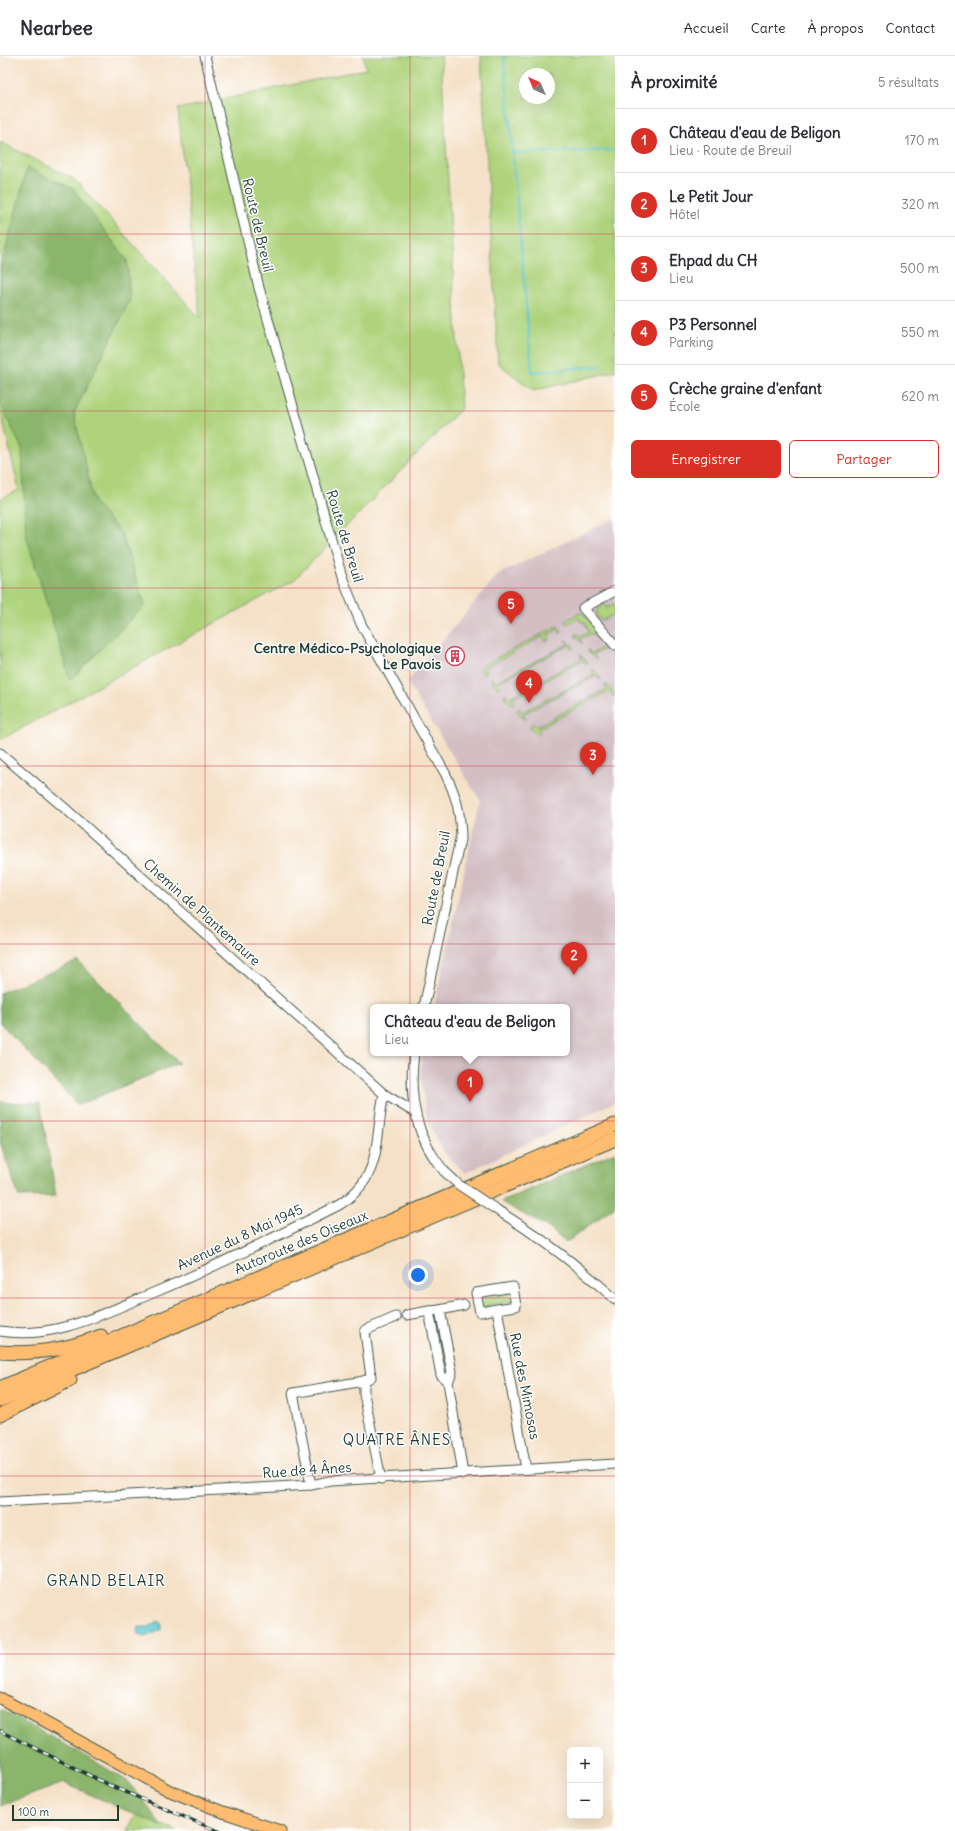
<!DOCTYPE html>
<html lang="fr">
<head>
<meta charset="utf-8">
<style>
  body { margin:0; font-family:Delius,sans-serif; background:#f7f7f7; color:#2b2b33 }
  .controls { position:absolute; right:12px; bottom:12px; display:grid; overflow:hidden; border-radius:6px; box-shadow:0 4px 16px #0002 }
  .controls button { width:36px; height:36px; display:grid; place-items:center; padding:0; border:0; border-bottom:1px solid #e1e1e2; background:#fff; color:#2b2b33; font:20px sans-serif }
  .compass { position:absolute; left:519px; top:12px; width:36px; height:36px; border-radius:50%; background:#fff; box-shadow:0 4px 16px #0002; rotate:316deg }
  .scale { position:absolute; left:12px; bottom:10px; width:107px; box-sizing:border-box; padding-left:4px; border:2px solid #1f3d34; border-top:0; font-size:11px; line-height:14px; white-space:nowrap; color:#1f3d34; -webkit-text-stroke:3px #fff; paint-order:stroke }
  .you { position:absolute; left:418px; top:1219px; width:14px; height:14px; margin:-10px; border:3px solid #fff; border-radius:50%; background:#1a73e8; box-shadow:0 0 0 6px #1a73e833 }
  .badge { display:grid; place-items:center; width:26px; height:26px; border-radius:50%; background:#d93025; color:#fff; font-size:13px; font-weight:700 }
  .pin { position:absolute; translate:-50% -33px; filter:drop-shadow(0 1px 2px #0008) }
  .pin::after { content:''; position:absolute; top:21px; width:14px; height:12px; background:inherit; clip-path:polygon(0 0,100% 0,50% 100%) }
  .popup { position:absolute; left:370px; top:948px; width:200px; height:52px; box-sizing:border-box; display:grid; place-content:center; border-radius:6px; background:#fff; filter:drop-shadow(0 1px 3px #0005); font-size:13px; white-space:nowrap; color:#7c7c81 }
  .popup b { font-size:15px; color:#2b2b33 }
  .popup::after { content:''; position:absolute; left:50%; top:100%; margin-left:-8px; border:8px solid transparent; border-top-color:#fff }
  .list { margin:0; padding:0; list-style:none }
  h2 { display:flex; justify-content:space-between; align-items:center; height:52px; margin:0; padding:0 16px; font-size:17px }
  h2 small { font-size:13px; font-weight:400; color:#7c7c81 }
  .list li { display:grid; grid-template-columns:26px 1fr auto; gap:12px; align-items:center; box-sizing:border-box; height:64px; padding:0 16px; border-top:1px solid #e1e1e2 }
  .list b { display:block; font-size:15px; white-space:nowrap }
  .list p { margin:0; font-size:13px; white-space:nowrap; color:#7c7c81 }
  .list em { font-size:13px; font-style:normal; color:#7c7c81 }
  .actions { display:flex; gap:8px; padding:12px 16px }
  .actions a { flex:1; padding:9px 0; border:1px solid #d93025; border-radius:6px; text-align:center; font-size:14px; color:#d93025 }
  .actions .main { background:#d93025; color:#fff }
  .map { position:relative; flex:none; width:615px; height:1775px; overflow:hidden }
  header { display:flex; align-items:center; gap:24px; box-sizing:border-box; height:56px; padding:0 20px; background:#fff; border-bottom:1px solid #e1e1e2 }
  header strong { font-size:19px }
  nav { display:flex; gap:22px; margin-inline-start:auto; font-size:14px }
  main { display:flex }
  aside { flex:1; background:#fff }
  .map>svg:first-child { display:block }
</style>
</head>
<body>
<header>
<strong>Nearbee</strong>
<nav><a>Accueil</a><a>Carte</a><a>À propos</a><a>Contact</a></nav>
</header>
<main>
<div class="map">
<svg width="615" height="1775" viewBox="0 0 615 1775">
  <rect width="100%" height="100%" fill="#fff"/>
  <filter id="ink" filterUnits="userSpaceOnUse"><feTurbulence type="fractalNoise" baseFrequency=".025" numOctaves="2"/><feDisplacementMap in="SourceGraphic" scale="8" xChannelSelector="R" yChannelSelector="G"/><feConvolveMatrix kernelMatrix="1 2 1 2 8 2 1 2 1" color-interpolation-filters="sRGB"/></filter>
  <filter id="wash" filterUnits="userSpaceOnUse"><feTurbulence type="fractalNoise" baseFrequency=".012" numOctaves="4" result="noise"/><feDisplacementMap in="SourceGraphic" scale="16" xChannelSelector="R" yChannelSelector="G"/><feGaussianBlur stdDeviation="0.9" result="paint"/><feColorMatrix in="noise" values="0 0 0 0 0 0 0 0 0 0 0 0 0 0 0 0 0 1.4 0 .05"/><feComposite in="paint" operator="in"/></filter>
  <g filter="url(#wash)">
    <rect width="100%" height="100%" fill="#f5e1c7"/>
    <!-- industrial -->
    <polygon fill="#d2bec3" points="615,462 615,1046 465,1117 445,1098 427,1065 420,1013 423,997 567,997 567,951 434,951 480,744 407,626 499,518"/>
    <!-- green -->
    <g fill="#afd37c" stroke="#678858" fill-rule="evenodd">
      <polygon points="363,0 441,0 461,353 294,524 0,684 0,443 19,434 0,353 0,86 74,123 200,262 178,53 366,13"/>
      <path d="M 481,0 L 615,0 L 615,315 L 533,335 L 498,307 ZM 525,18 L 549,18 L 549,42 L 525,42 Z"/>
      <polygon points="615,547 615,558 601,565 596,558 598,553 604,548 607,552"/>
      <polygon points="580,557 583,558 615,594 615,601 612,595 609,596 607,592 594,598 596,603 588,596 588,593 591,598 603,591 598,581 595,581 593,577 580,583 583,588 575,580 577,577 579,581 589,576 584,565 581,566 579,562 567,568 565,565"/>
      <polygon points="557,570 562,576 560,577 558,573 548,578 550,583 546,585 543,580 484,612 486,617 482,617 480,612 483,609"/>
      <polygon points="565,583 573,590 573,593 569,589 498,626 500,632 497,632 491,624 492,622 495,626 568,588"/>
      <polygon points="579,598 588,606 586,609 583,604 512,642 514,647 510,647 504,641 505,637 508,642 582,602"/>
      <polygon points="591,614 594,614 601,623 600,624 597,619 523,658 526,663 524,663 517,655 519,652 522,656 594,619"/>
      <polygon points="605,629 607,629 615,639 612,640 609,635 538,673 540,678 536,678 530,671 533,667 536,671 607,633"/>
      <polygon points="506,1238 510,1238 511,1244 509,1246 483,1250 481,1243 483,1242"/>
      <polygon points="136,1758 177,1775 128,1775"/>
    </g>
    <!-- forest -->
    <g fill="#8bb56c" stroke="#557950">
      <polygon points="27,112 72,132 127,204 130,244 74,357 94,447 121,477 145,549 70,624 26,479 22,393 0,347 0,215"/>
      <polygon points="78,905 179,1007 78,1049 0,967 0,937"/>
      <polygon points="0,1046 40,1047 56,1140 19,1141 0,1086"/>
      <polygon points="615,1096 615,1150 566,1187 549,1172 501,1146"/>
      <polygon points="0,1653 84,1699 129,1726 162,1770 64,1727 0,1750"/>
    </g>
    <!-- water -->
    <polygon fill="#57c5cc" stroke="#3b8180" points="157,1565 161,1567 161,1574 146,1581 138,1578 137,1575 139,1571 148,1571"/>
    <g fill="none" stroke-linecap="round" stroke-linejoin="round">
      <!-- stream -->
      <g stroke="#57c5cc" stroke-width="2">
        <polyline points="504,0 532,316 600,310"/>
        <polyline points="513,97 615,94"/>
      </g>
    </g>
  </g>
  <g filter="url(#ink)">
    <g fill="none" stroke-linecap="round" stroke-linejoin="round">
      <!-- minor casing -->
      <g stroke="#3f564a" stroke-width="11">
        <g id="minor">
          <path d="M 205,0 L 259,232 L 342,521 L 361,568 L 445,717 C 456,739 460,754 461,779 L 424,951"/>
          <polyline points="615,535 583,552 615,589"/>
          <polyline points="0,697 67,754 384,1038 414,1056"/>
          <path d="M 414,997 C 408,1041 415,1081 444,1115"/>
          <path d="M 497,1154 C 541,1181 576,1208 615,1243"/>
          <polyline points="497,1253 480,1256 476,1237 513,1231 516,1250 497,1253 526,1413"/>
          <polyline points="440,1254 464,1249"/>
          <polyline points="407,1259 429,1255"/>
          <path d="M 0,1275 C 55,1284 104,1257 153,1237 C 217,1210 278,1180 339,1149 C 384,1121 374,1083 384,1038"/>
          <polyline points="448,1326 441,1319 429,1255 440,1254 452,1316 448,1326 463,1418"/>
          <polyline points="381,1423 364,1338 364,1325 371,1321 365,1276 366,1274 396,1261"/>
          <polyline points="311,1429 293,1337 364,1325"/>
          <polyline points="0,1446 311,1429 330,1425 615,1408"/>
        </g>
      </g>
      <!-- major casing -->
      <g stroke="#3f564a" stroke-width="13">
        <polyline id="major" points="0,1642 170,1735 223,1756 280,1775"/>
      </g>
      <!-- highway casing -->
      <g stroke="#3f564a" stroke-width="15">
        <g id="highway">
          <path d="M 0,1296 C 35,1299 68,1293 101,1280"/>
          <polyline points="0,1332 615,1069"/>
          <polyline points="0,1344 615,1083"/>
          <polyline points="0,1359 70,1324"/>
        </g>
      </g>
      <!-- minor -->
      <use href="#minor" stroke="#fff" stroke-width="9"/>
      <!-- major -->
      <use href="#major" stroke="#fdbc70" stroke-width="11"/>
      <!-- highway -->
      <use href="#highway" stroke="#fdbc70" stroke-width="13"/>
      <!-- rail casing -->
      <g stroke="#1f3d34" stroke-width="3.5">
        <polyline id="rail" points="0,1675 111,1730 218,1775"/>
      </g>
      <!-- rail -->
      <use href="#rail" stroke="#fff" stroke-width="2" stroke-dasharray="6" stroke-linecap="butt"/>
      <!-- minor-bridge casing -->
      <g stroke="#3f564a" stroke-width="11" stroke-linecap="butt">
        <polyline id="minor-bridge" points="444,1115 459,1129 497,1154"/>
      </g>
      <!-- minor-bridge -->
      <use href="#minor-bridge" stroke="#fff" stroke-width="9"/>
    </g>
  </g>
  <!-- grid -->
  <path fill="none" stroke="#d1495b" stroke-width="1" stroke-opacity="0.55" d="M 205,0 L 205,1775M 410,0 L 410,1775M 0,178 L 615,178M 0,355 L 615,355M 0,532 L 615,532M 0,710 L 615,710M 0,888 L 615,888M 0,1065 L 615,1065M 0,1242 L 615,1242M 0,1420 L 615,1420M 0,1598 L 615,1598"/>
  <!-- icons -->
  <defs>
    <g id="building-ring" transform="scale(1)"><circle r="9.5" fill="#fff" stroke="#d1495b" stroke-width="1.5"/><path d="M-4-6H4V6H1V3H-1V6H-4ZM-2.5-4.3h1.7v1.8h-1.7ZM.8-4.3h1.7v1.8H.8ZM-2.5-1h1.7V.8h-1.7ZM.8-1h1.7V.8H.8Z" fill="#d1495b"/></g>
  </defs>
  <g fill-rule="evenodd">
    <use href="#building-ring" x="455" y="600"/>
  </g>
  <g text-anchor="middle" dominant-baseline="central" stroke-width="3" stroke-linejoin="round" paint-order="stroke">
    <!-- street labels -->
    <g font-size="14" fill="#1f3d34" stroke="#fff">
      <text transform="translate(258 169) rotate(77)">Route de Breuil</text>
      <text transform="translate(345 480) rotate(73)">Route de Breuil</text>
      <text transform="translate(436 822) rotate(-79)">Route de Breuil</text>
      <text transform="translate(202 856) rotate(42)">Chemin de Plantemaure</text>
      <text transform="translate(240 1181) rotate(-25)">Avenue du 8 Mai 1945</text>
      <text transform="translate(301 1186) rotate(-23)">Autoroute des Oiseaux</text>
      <text transform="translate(525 1330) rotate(79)">Rue des Mimosas</text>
      <text transform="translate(307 1414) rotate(-4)">Rue de 4 Ânes</text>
    </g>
    <!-- poi labels -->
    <g font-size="14" font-weight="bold" fill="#1f3d34" stroke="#fff" text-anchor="end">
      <text x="441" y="592">Centre Médico-Psychologique<tspan x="441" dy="16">Le Pavois</tspan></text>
    </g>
    <!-- neighbourhood labels -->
    <g font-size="15" letter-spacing="1" fill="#1f3d34" stroke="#fff">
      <text x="397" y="1383">QUATRE ÂNES</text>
      <text x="106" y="1524">GRAND BELAIR</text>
    </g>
  </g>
</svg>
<div class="controls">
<button>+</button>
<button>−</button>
</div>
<svg class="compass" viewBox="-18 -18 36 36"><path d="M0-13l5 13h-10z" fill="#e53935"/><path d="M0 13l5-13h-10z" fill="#7c7c81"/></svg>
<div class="scale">100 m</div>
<div class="you"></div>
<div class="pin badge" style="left:470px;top:1046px">1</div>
<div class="popup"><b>Château d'eau de Beligon</b>Lieu</div>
<div class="pin badge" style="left:574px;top:919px">2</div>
<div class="pin badge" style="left:593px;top:719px">3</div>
<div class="pin badge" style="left:529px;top:647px">4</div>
<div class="pin badge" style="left:511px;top:568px">5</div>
</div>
<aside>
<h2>À proximité<small>5 résultats</small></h2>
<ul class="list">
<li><span class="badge">1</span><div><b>Château d'eau de Beligon</b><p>Lieu · Route de Breuil</p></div><em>170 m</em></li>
<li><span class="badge">2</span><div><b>Le Petit Jour</b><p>Hôtel</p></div><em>320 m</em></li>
<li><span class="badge">3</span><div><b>Ehpad du CH</b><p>Lieu</p></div><em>500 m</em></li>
<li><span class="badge">4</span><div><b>P3 Personnel</b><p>Parking</p></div><em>550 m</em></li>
<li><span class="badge">5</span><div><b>Crèche graine d'enfant</b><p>École</p></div><em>620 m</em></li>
</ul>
<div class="actions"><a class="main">Enregistrer</a><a>Partager</a></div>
</aside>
</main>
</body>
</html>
